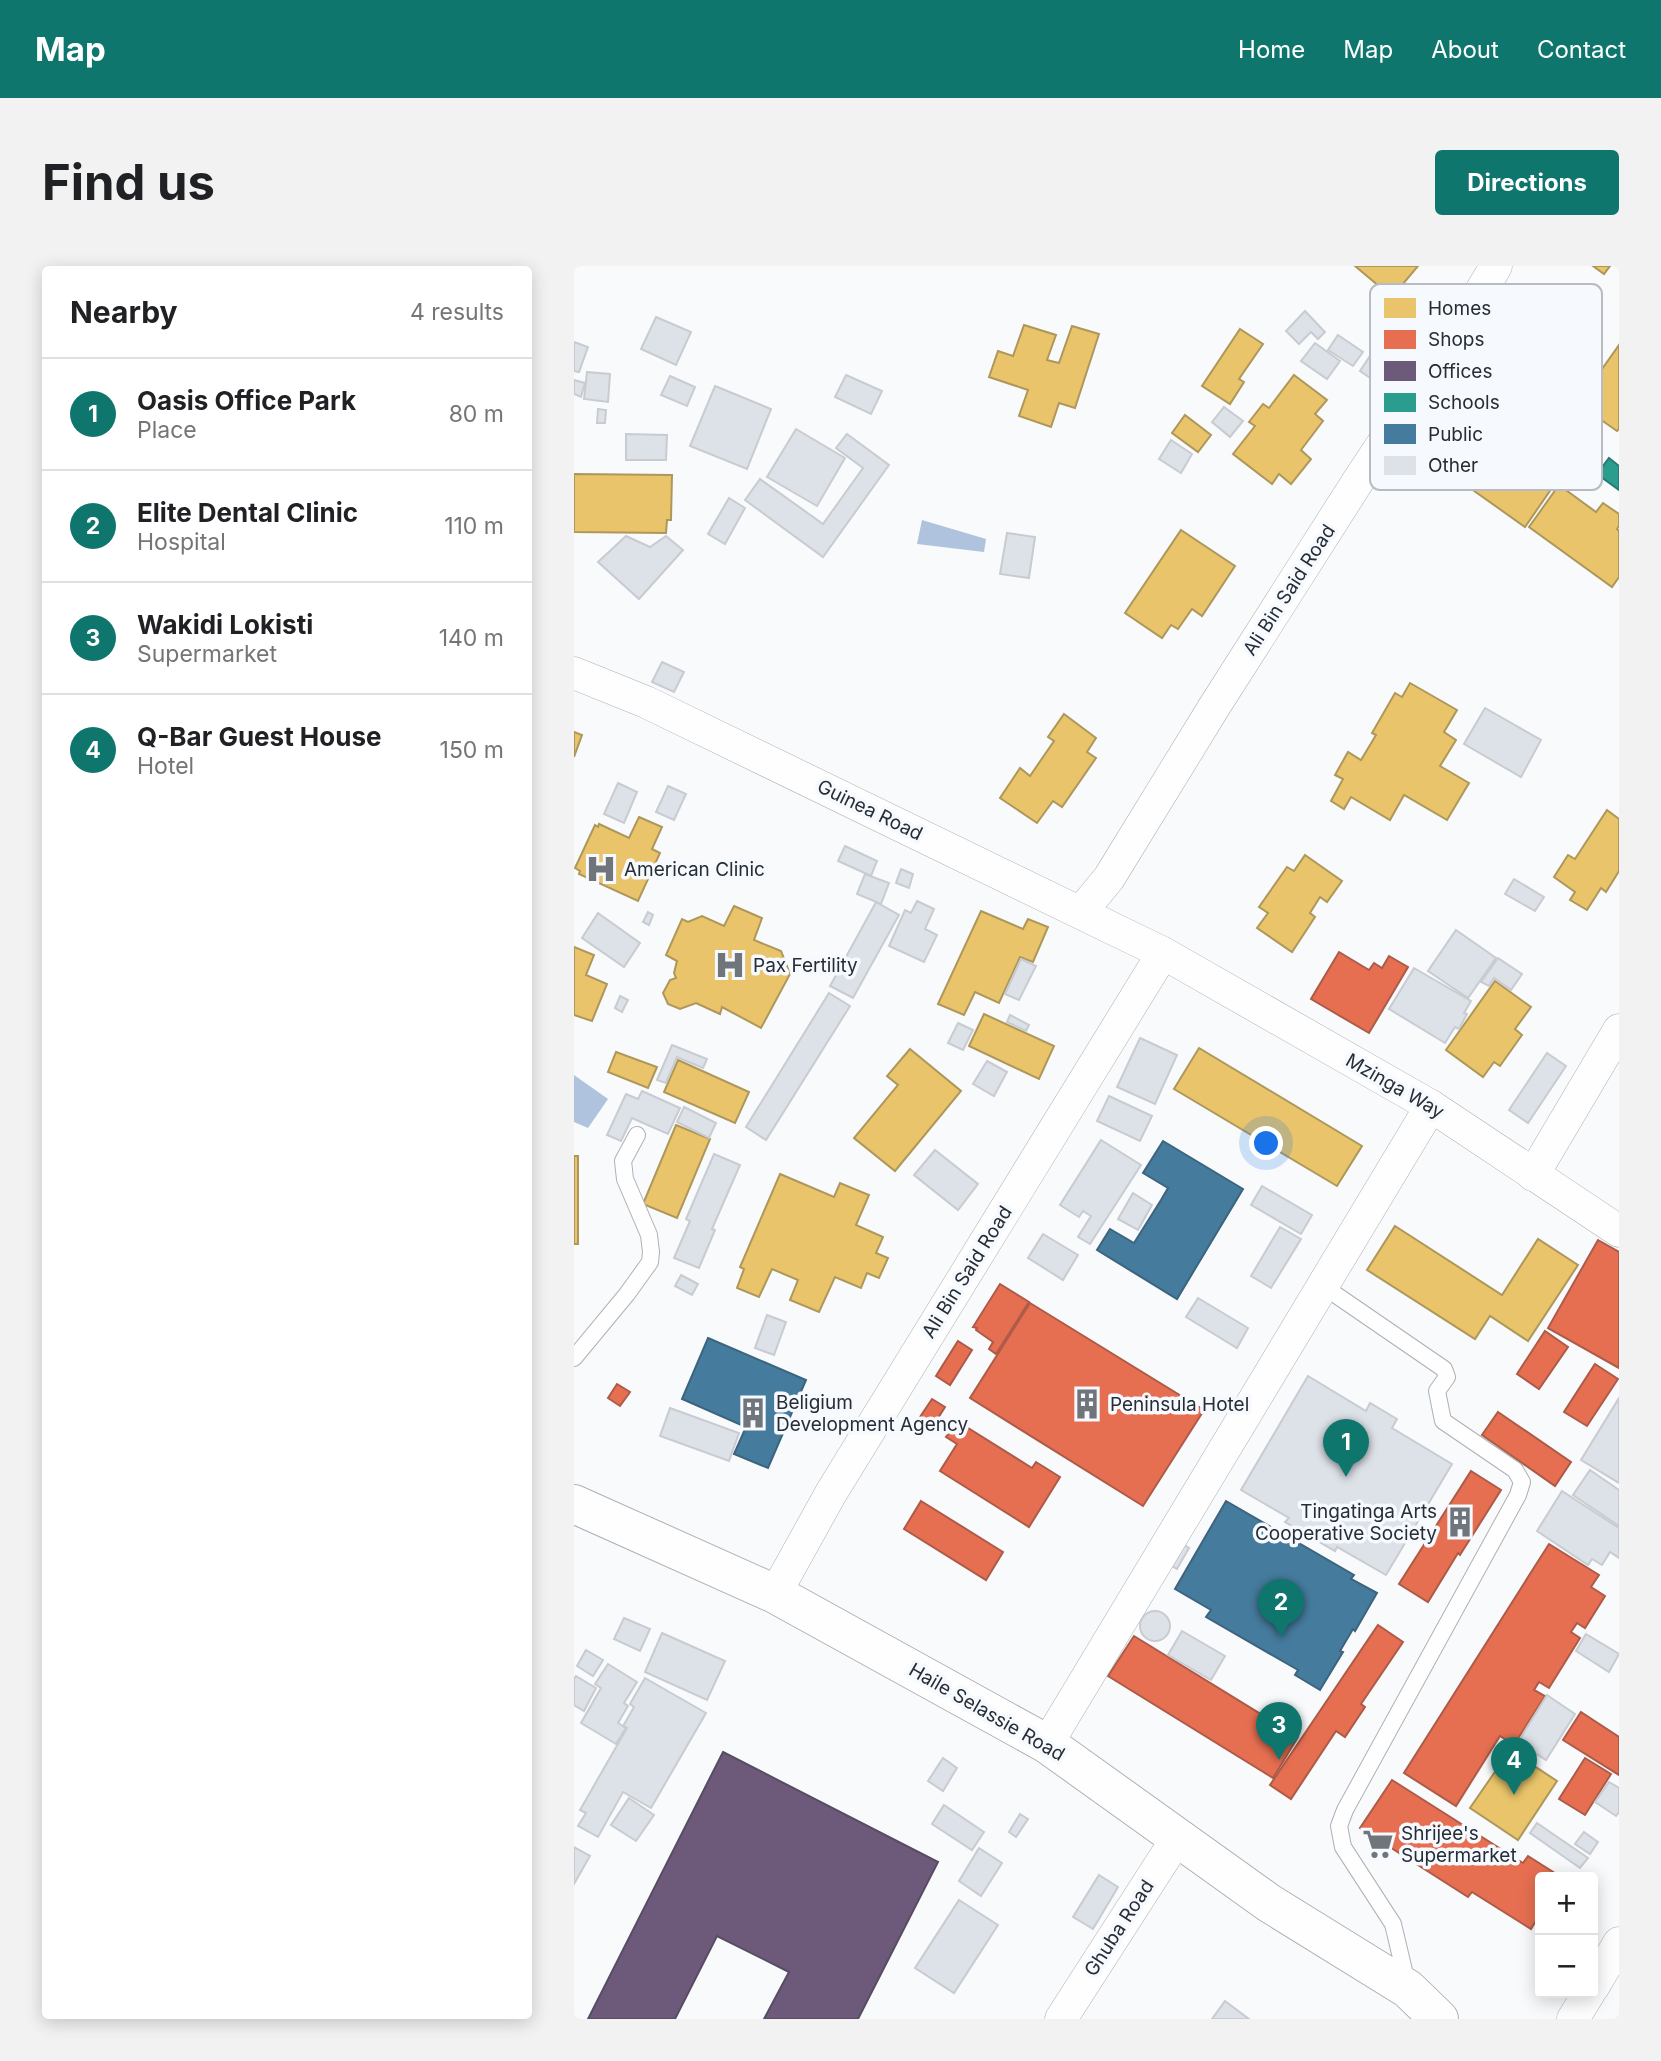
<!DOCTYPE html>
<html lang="en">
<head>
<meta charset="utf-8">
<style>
  body { margin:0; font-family:Inter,sans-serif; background:#f2f2f2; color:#202124 }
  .controls { position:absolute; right:21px; bottom:21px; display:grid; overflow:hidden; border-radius:7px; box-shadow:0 4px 18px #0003 }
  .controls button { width:63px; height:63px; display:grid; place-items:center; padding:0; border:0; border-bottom:2px solid #e0e0e0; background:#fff; color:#202124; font:35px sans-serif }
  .you { position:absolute; left:693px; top:878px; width:24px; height:24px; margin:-18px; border:5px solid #fff; border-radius:50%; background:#1a73e8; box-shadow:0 0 0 10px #1a73e833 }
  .badge { display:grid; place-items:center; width:46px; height:46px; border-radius:50%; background:#0f766e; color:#fff; font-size:23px; font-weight:700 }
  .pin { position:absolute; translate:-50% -58px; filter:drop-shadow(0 2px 4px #0008) }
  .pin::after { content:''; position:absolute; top:37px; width:24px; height:21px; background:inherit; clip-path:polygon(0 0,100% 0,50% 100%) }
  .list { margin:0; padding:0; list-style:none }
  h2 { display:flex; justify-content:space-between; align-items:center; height:91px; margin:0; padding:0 28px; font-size:30px }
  h2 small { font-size:23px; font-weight:400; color:#757577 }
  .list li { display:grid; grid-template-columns:46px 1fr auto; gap:21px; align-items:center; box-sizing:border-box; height:112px; padding:0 28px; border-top:2px solid #e0e0e0 }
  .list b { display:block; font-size:26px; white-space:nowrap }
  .list p { margin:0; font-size:23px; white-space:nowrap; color:#757577 }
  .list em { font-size:23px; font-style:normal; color:#757577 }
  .map { position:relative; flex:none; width:1045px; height:1753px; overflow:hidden; border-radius:7px }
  header { display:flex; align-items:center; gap:42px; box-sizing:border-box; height:98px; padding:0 35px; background:#0f766e; color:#fff }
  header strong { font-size:33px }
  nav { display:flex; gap:38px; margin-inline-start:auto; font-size:24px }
  .intro { display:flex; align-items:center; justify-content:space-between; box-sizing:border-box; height:168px; padding:0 42px }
  h1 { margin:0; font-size:49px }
  .button { padding:18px 32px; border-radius:7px; background:#0f766e; color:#fff; font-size:24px; font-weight:700 }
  main { display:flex; gap:42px; padding:0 42px }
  aside { flex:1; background:#fff; border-radius:7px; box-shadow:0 4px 18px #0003 }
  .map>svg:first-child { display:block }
</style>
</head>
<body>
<header>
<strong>Map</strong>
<nav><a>Home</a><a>Map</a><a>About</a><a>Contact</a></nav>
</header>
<div class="intro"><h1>Find us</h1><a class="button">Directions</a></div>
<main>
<aside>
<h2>Nearby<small>4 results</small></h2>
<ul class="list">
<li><span class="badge">1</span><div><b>Oasis Office Park</b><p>Place</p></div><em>80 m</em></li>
<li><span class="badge">2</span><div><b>Elite Dental Clinic</b><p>Hospital</p></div><em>110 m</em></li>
<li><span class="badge">3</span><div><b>Wakidi Lokisti</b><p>Supermarket</p></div><em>140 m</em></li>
<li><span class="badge">4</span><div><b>Q-Bar Guest House</b><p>Hotel</p></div><em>150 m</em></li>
</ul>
</aside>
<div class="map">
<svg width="1045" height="1753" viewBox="0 0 1045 1753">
  <rect width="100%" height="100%" fill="#f8fafc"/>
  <!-- water -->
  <g fill="#afc3de">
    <polygon points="348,254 412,273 410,286 343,278"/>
    <polygon points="0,809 34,833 14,862 0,856"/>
  </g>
  <!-- homes -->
  <g fill="#e9c46a" stroke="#ae975a" stroke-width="2">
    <polygon points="781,0 844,0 818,31"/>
    <polygon points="1019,0 1036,0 1030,8"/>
    <polygon points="450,59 482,69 473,94 485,97 498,60 525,68 501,142 485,137 477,161 445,150 454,124 415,111 424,85 439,90"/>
    <polygon points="666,63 689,78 665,113 670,116 656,138 628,120"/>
    <polygon points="1045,79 1045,163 1043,165 996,132 1007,117 998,111 1012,92 1028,103"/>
    <polygon points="720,109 753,134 741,148 749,155 727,184 737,193 717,218 705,208 698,218 659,188 681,160 675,156 689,138 695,142"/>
    <polygon points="611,149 637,169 624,186 598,167"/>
    <polygon points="927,169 964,196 958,204 980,219 951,261 872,205 888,182 900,191 910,176 918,181"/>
    <polygon points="0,208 98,209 97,254 93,254 92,267 0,266"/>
    <polygon points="985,219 1022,246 1029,237 1045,248 1045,260 1043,263 1045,265 1045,311 1038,321 955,261"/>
    <polygon points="607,264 661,300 628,350 618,343 604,363 597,359 588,372 551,347"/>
    <polygon points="836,417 883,444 870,466 882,474 866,500 895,517 873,554 830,529 816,554 777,531 770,543 757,535 769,513 761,509 774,486 787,494 802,469 798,467 821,427 828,431"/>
    <polygon points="490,448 522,472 513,486 522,492 488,541 479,535 463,557 426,532 446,502 456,510 480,475 474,471"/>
    <polygon points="0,466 8,469 0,491"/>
    <polygon points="1033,544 1045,553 1045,605 1032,626 1027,622 1013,644 996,634 1001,626 980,611 994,589 1001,593"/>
    <polygon points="65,551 88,561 78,583 86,587 64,635 5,608 6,605 1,602 21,559 24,561 25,558 55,572"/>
    <polygon points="731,589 768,615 753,636 746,631 736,647 741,651 718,686 683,662 694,647 685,641 713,601 720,605"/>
    <polygon points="160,640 188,652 180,674 207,685 216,708 187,762 148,741 146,748 122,737 106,743 94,738 89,727 96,714 102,712 100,707 103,695 92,689 108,653 114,656 128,650 150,660"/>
    <polygon points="407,645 449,663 454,653 474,661 459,696 446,691 425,737 401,726 390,749 364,738"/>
    <polygon points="0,681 20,689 12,709 33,718 18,755 0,749"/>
    <polygon points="921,715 957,741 941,763 948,769 926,800 920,796 909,811 872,784"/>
    <polygon points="410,748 480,780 465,813 395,780"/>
    <polygon points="625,782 788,880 763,920 600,823"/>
    <polygon points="336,783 387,825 321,905 280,872 324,819 313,810"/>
    <polygon points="42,786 83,801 74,822 34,806"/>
    <polygon points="104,794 175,826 161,857 90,826"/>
    <polygon points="102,859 136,873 103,952 69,938"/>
    <rect x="0" y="890" width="4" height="88"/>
    <polygon points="206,908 260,931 266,917 295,929 282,959 309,971 302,987 314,992 305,1012 293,1007 287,1022 261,1011 245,1046 216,1034 224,1014 198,1003 185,1031 163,1022 170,1003 166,1001"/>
    <polygon points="821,960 928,1029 964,973 1004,999 954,1075 916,1050 901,1073 793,1004"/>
    <polygon points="936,1484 983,1515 944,1574 896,1542"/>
  </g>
  <!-- shops -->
  <g fill="#e76f51" stroke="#ad5b49" stroke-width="2">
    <polygon points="765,686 795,704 800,697 808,702 815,690 834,701 795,767 737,733"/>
    <polygon points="1024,974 1045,986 1045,1102 974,1062"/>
    <polygon points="426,1018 455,1036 422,1088 415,1083 419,1076 402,1064 403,1062 399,1061"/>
    <polygon points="456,1037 630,1144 569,1240 396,1132"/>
    <polygon points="971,1065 994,1081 965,1123 943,1108"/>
    <polygon points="384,1075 398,1084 376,1119 362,1110"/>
    <polygon points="1021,1098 1044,1113 1013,1160 990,1146"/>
    <polygon points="43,1118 56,1126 46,1140 34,1132"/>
    <polygon points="358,1133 371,1141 357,1163 344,1154"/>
    <polygon points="924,1146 997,1196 981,1220 908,1169"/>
    <polygon points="383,1155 458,1202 462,1196 486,1211 455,1261 366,1205 383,1178 372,1171"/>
    <polygon points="897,1205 927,1224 886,1289 884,1287 854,1336 825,1318"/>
    <polygon points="347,1235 429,1286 412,1314 330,1263"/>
    <polygon points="975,1278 1025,1309 1017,1321 1031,1330 1011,1362 1003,1357 997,1366 1006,1372 975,1422 965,1416 960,1424 971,1430 940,1479 926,1470 882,1540 830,1507"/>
    <polygon points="804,1359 829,1376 787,1438 791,1441 771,1471 762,1465 717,1533 696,1519"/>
    <polygon points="560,1370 724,1471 699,1512 534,1410"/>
    <polygon points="1007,1446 1045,1471 1045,1509 989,1474"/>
    <polygon points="1011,1492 1037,1508 1011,1549 985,1533"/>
    <polygon points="818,1514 949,1597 954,1590 987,1611 966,1611 966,1648 957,1663 898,1626 894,1631 786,1562"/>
  </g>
  <!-- offices -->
  <polygon fill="#6d597a" stroke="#584c65" stroke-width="2" points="149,1486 364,1596 284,1753 190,1753 215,1706 143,1670 101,1753 14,1753"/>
  <!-- schools -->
  <polygon fill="#2a9d8f" stroke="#297b74" stroke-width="2" points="1035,192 1045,200 1045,224 1023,208"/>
  <!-- public -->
  <g fill="#457b9d" stroke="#3c647e" stroke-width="2">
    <polygon points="589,875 669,923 603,1033 523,984 536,963 560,977 587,934 594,922 569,907"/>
    <polygon points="134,1072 232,1114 194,1202 160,1188 172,1161 108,1133"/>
    <polygon points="652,1235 780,1309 777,1313 803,1327 781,1365 779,1363 766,1385 769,1386 746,1424 721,1409 724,1404 632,1351 637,1344 601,1323"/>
  </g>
  <!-- building -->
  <g fill="#dde1e8" stroke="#c8ccd1" stroke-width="2">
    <polygon points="731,45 751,66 744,73 737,66 725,78 712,65"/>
    <polygon points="82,51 117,66 102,99 67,83"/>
    <polygon points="764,69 789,86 779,100 754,84"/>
    <polygon points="0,76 14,81 5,106 0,105"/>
    <polygon points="741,77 766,95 753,113 727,95"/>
    <polygon points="796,90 818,106 808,120 786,105"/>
    <polygon points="13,106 36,108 34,136 10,133"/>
    <polygon points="272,109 308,125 297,148 261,131"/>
    <polygon points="96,110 121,121 113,140 87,129"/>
    <polygon points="0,114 11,117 7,131 0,128"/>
    <polygon points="141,120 197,143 173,203 116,180"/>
    <polygon points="650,141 669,155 656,171 638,156"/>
    <polygon points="24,143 32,144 31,157 23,157"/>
    <polygon points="222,163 271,192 243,240 193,211"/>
    <polygon points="52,168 93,169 92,194 52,194"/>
    <polygon points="273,168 315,199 249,291 171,234 186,213 249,258 289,202 262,182"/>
    <polygon points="597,174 618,188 607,207 585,193"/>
    <polygon points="155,232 171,242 151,278 134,268"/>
    <polygon points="433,267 461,271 455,312 426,308"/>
    <polygon points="52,270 76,281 92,270 109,284 65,333 24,296"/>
    <polygon points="88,396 110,406 100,426 78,416"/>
    <polygon points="911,442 967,474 947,511 890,478"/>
    <polygon points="44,517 63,526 50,557 30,548"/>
    <polygon points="94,520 112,528 100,554 82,546"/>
    <polygon points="271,580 303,595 297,610 264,595"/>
    <polygon points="327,603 339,608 335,622 322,617"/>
    <polygon points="291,608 315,617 307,638 283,628"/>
    <polygon points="940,613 970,631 961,645 931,628"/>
    <polygon points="343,635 360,643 351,663 363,669 350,696 315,680 331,644 337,647"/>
    <polygon points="302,636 325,649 279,732 256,720"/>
    <polygon points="74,646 79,649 75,659 69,656"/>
    <polygon points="24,647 66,677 50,701 8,672"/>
    <polygon points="882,664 922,692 894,732 854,705"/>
    <polygon points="924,692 948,708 937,724 920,712 915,720 907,716"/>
    <polygon points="447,693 462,700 445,734 431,728"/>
    <polygon points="840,702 897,735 890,747 893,748 885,763 881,761 871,777 815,743"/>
    <polygon points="255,727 276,740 192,874 172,861"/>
    <polygon points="46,730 54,734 48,746 41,742"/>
    <polygon points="436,749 455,759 452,765 433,756"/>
    <polygon points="384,757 399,764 389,784 374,777"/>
    <polygon points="566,772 603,789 581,838 543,821"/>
    <polygon points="98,779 133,793 129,802 103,791 92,817 83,814"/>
    <polygon points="973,787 992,800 954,857 935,844"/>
    <polygon points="413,795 433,806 420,830 399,818"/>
    <polygon points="68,825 106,842 94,868 58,852 47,875 33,869 52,828 64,833"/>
    <polygon points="535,830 578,850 566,875 523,855"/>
    <polygon points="110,841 142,857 135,872 103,856"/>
    <polygon points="527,874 567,899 516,978 504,971 517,950 509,945 505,951 486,939"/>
    <polygon points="361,884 404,918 384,944 340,909"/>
    <polygon points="140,888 166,899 138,963 141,964 125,1002 100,992 116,955 112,953"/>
    <polygon points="688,920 738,949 727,968 677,939"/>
    <polygon points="559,927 578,939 564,964 544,953"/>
    <polygon points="706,961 727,973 697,1022 677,1010"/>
    <polygon points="469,968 504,989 489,1014 454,992"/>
    <polygon points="107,1009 124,1018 118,1029 101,1020"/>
    <polygon points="624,1032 674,1062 663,1082 612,1051"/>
    <polygon points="193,1049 212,1056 200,1089 181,1082"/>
    <polygon points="734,1110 792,1145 796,1137 823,1153 818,1162 878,1198 812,1309 763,1281 761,1285 711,1256 715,1252 667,1224"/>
    <polygon points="1045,1132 1045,1217 1007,1194"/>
    <polygon points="96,1142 165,1167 155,1195 86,1170"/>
    <polygon points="1016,1204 1045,1224 1045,1260 999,1229"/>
    <polygon points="988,1225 1045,1262 1045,1292 1036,1286 1028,1299 1018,1293 1014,1299 963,1265"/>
    <polygon points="605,1275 615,1282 603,1303 592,1297"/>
    <circle cx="581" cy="1360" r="15"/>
    <polygon points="50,1352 76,1363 66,1385 40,1373"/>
    <polygon points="608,1365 651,1390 637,1414 594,1389"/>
    <polygon points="88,1367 151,1395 133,1434 71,1406"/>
    <polygon points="1012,1368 1045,1388 1035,1406 1002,1385"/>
    <polygon points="12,1384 29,1394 19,1410 3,1400"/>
    <polygon points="34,1398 63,1416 50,1437 54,1440 44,1457 52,1462 42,1478 7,1457 27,1422 21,1418"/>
    <polygon points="2,1410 22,1422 10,1445 0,1439 0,1413"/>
    <polygon points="71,1412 132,1447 77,1542 49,1526 24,1571 4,1560 12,1547 6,1544 53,1462 49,1460 60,1441 56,1438"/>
    <polygon points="973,1429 1001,1448 972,1494 944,1476"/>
    <polygon points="369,1492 383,1502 369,1525 354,1515"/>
    <polygon points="1035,1516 1045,1522 1045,1546 1042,1550 1021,1536"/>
    <polygon points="55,1532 80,1549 62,1575 37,1559"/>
    <polygon points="370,1539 410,1566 398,1584 358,1558"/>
    <polygon points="446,1548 454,1553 442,1571 435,1566"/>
    <polygon points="963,1557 1014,1592 1006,1602 956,1567"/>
    <polygon points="1010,1566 1024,1576 1016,1588 1001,1578"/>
    <polygon points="0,1581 16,1590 0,1618"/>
    <polygon points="405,1582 428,1597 407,1630 385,1615"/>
    <polygon points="525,1609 544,1621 519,1663 499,1651"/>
    <polygon points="385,1634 424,1659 380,1727 341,1702"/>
    <polygon points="651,1735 675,1753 638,1753"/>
  </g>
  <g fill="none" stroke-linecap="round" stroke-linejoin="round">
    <!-- service casing -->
    <g stroke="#adb1b6" stroke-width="18">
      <g id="service">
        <polyline points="887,59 990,126"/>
        <polyline points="749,1020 870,1103 873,1111 863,1125 869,1155 941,1204 948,1216 944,1229 771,1544 765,1560 769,1581 819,1658 833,1717"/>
        <polyline points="0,1092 53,1028 76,996 77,986 75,969 51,913 49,895 63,869"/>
      </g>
    </g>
    <!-- minor casing -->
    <g stroke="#adb1b6" stroke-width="33">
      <g id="minor">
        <polyline points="0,407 72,436 589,687 857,840 1045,965"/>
        <polyline points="507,646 535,612 640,441 784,215 887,59 922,0"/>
        <polyline points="959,909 1045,764"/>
        <polyline points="201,1328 257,1227 589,687"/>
        <polyline points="473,1478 857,840"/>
        <polyline points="1019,1721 1045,1677"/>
        <polyline points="487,1753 604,1571"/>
        <polyline points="999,1753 1015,1727"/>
      </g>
    </g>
    <!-- tertiary casing -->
    <g stroke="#adb1b6" stroke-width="40">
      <polyline id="tertiary" points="0,1238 201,1328 473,1478 695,1637 834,1723 865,1753"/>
    </g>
    <!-- service -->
    <use href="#service" stroke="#fefeff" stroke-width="16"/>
    <!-- minor -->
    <use href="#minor" stroke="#fefeff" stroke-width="32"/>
    <!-- tertiary -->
    <use href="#tertiary" stroke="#fefeff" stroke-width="38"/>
  </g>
  <!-- icons -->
  <defs>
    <g id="hospital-bare" transform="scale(2.415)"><path d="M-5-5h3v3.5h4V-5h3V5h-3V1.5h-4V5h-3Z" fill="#70757b" stroke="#f6f9fe" stroke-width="2.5" paint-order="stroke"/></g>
    <g id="building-bare" transform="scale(2.415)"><path d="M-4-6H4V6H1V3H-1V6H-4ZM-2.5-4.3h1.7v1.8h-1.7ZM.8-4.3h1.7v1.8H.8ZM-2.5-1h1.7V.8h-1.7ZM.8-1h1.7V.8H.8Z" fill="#70757b" stroke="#f6f9fe" stroke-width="2.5" paint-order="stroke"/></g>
    <g id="supermarket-bare" transform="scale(2.415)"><path d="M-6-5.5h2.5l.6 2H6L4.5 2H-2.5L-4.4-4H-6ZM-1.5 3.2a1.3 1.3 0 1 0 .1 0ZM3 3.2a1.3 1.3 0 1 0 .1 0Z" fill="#70757b" stroke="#f6f9fe" stroke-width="2.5" paint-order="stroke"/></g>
  </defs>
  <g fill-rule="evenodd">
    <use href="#hospital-bare" x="27" y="603"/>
    <use href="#hospital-bare" x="156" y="699"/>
    <use href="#building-bare" x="513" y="1138"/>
    <use href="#building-bare" x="179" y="1147"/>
    <use href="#building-bare" x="886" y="1256"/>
    <use href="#supermarket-bare" x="804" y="1578"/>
  </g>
  <g text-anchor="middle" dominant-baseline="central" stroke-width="7" stroke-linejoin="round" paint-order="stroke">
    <!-- street labels -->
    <g font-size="19" fill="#262d35" stroke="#f6f9fe">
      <text transform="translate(715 324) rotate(-57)">Ali Bin Said Road</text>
      <text transform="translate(296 544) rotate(26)">Guinea Road</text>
      <text transform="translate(821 820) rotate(30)">Mzinga Way</text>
      <text transform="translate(393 1006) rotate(-58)">Ali Bin Said Road</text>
      <text transform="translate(413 1446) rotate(30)">Haile Selassie Road</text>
      <text transform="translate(545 1662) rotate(-57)">Ghuba Road</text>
    </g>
    <!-- poi labels -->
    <g font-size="19" fill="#262d35" stroke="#f6f9fe" text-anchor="start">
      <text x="50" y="603">American Clinic</text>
      <text x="179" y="699">Pax Fertility</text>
      <text x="202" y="1136">Beligium<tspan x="202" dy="22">Development Agency</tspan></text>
      <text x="536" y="1138">Peninsula Hotel</text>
      <text x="863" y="1245" text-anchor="end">Tingatinga Arts<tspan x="863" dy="22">Cooperative Society</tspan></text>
      <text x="827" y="1567">Shrijee's<tspan x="827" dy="22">Supermarket</tspan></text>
    </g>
  </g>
  <!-- legend -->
  <rect x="796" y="18" width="232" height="206" rx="10" fill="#f6f9fe" stroke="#b8bcc2" stroke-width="2"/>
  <rect x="810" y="32" width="32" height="20" fill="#e9c46a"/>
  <rect x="810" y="64" width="32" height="19" fill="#e76f51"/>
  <rect x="810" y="95" width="32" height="20" fill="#6d597a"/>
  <rect x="810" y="127" width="32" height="19" fill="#2a9d8f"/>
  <rect x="810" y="158" width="32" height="20" fill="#457b9d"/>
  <rect x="810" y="190" width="32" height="19" fill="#dde1e8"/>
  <g font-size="19" fill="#262d35">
    <text x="854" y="49">Homes</text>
    <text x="854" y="80">Shops</text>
    <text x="854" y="112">Offices</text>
    <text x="854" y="143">Schools</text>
    <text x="854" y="175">Public</text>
    <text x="854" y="206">Other</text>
  </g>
</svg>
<div class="controls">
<button>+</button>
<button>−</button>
</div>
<div class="you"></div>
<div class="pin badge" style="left:772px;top:1211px">1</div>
<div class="pin badge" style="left:707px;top:1371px">2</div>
<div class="pin badge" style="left:705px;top:1494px">3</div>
<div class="pin badge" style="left:940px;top:1529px">4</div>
</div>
</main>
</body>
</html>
